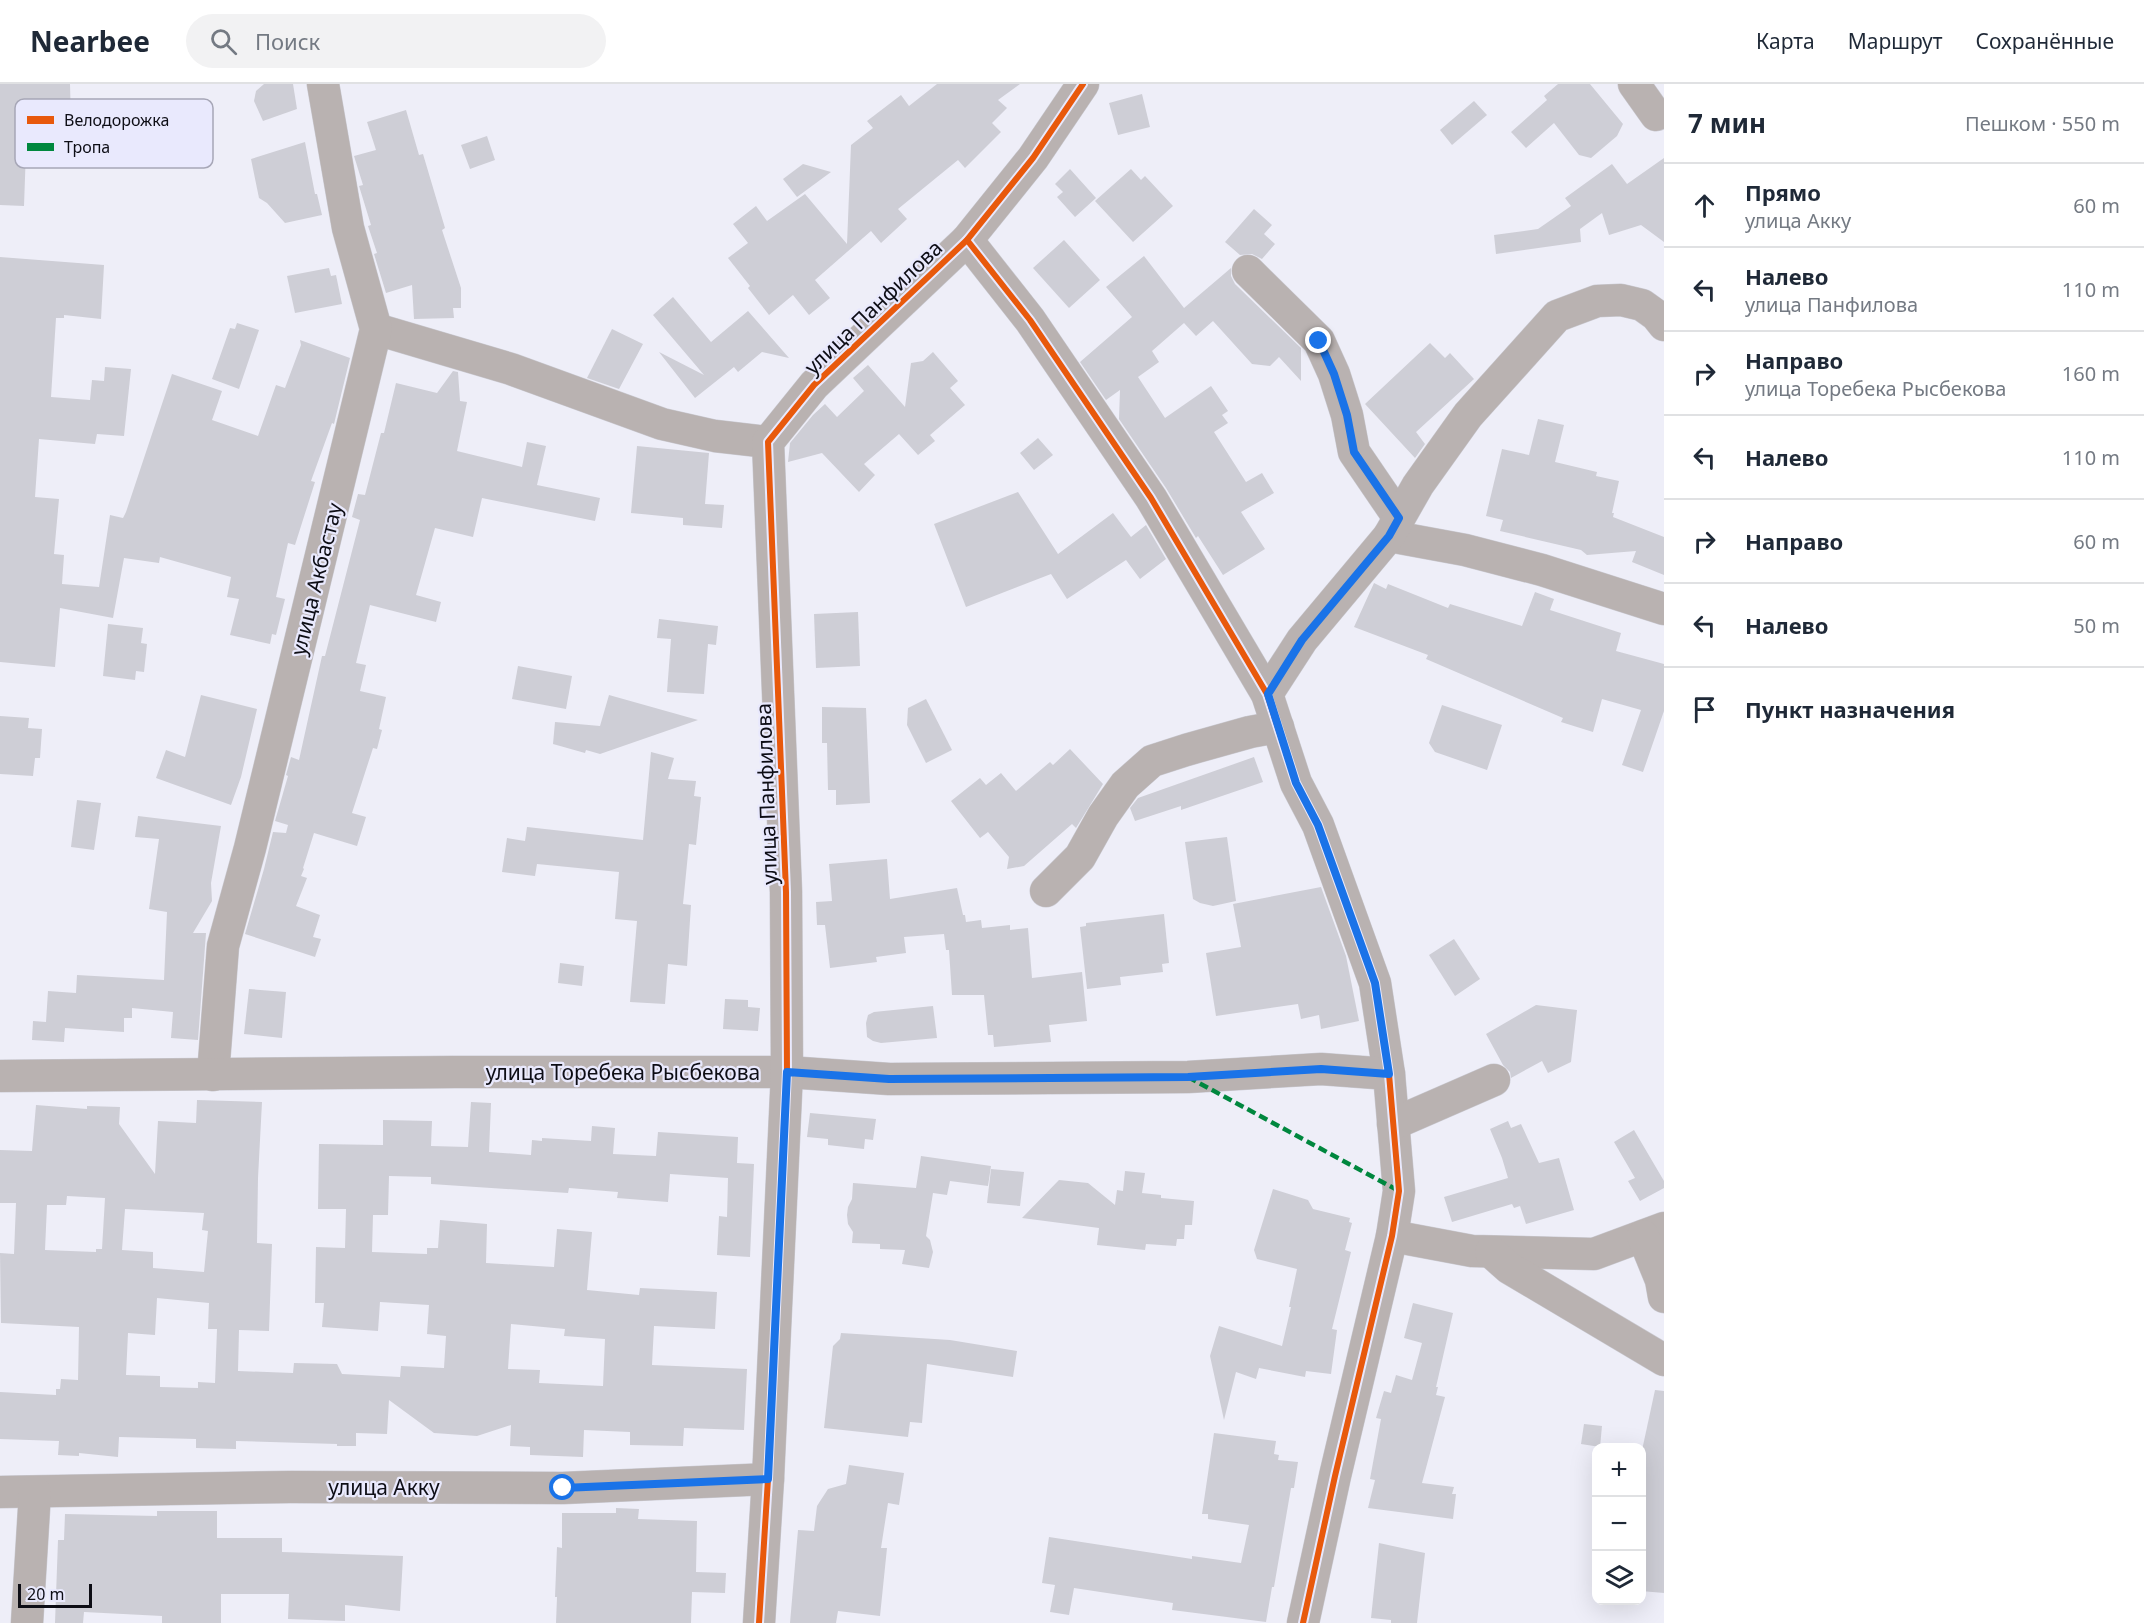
<!DOCTYPE html>
<html lang="ru">
<head>
<meta charset="utf-8">
<style>
  body { margin:0; font-family:"Noto Sans",sans-serif; background:#f2f2f3; color:#1f2937 }
  .controls { position:absolute; right:18px; bottom:18px; display:grid; overflow:hidden; border-radius:12px; box-shadow:0 6px 24px #0002 }
  .controls button { width:54px; height:54px; display:grid; place-items:center; padding:0; border:0; border-bottom:2px solid #e0e1e3; background:#fff; color:#1f2937; font:30px sans-serif }
  .scale { position:absolute; left:18px; bottom:15px; width:74px; box-sizing:border-box; padding-left:6px; border:3px solid #0d0d15; border-top:0; font-size:16px; line-height:21px; white-space:nowrap; color:#0d0d15; -webkit-text-stroke:4px #e9e9fd; paint-order:stroke }
  .stop { position:absolute; width:18px; height:18px; margin:-14px; border:4px solid #1a73e8; border-radius:50%; background:#fff }
  .stop.end { background:#1a73e8; border-color:#fff; box-shadow:0 2px 6px #0008 }
  .list { margin:0; padding:0; list-style:none }
  h2 { display:flex; justify-content:space-between; align-items:center; height:78px; margin:0; padding:0 24px; font-size:26px }
  h2 small { font-size:20px; font-weight:400; color:#747a83 }
  .list li { display:grid; grid-template-columns:39px 1fr auto; gap:18px; align-items:center; box-sizing:border-box; height:84px; padding:0 24px; border-top:2px solid #e0e1e3 }
  .list b { display:block; font-size:22px; white-space:nowrap }
  .list p { margin:0; font-size:20px; white-space:nowrap; color:#747a83 }
  .list em { font-size:20px; font-style:normal; color:#747a83 }
  .icon { flex:none; width:33px; height:33px; fill:none; stroke:currentColor; stroke-width:2; stroke-linecap:round; stroke-linejoin:round }
  .map { position:relative; flex:none; width:1664px; height:1539px; overflow:hidden }
  header { display:flex; align-items:center; gap:36px; box-sizing:border-box; height:84px; padding:0 30px; background:#fff; border-bottom:2px solid #e0e1e3 }
  header strong { font-size:28px }
  nav { display:flex; gap:33px; margin-inline-start:auto; font-size:21px }
  .search { width:420px; height:54px; background:#f2f2f3; display:flex; align-items:center; gap:15px; box-sizing:border-box; padding:0 21px; border-radius:33px; color:#747a83; font-size:22px }
  main { display:flex }
  aside { flex:1; background:#fff }
  .map>svg:first-child { display:block }
</style>
</head>
<body>
<header>
<strong>Nearbee</strong>
<div class="search"><svg class="icon" aria-label="search" viewBox="0 0 24 24"><circle cx="10" cy="10" r="6"/><path d="M15 15l6 6"/></svg>Поиск</div>
<nav><a>Карта</a><a>Маршрут</a><a>Сохранённые</a></nav>
</header>
<main>
<div class="map">
<svg width="1664" height="1539" viewBox="0 0 1664 1539">
  <rect width="100%" height="100%" fill="#eeeef8"/>
  <!-- building -->
  <g fill="#ceced6" fill-rule="evenodd">
    <polygon points="0,0 70,0 71,37 27,38 24,122 0,121"/>
    <polygon points="264,0 293,0 297,25 263,37 254,17 256,7"/>
    <polygon points="937,0 1020,0 998,16 1007,24 992,39 1001,48 965,84 958,76 898,125 907,135 881,159 871,147 815,196 830,214 809,231 793,211 769,231 748,204 750,202 728,174 748,159 733,140 756,122 767,137 805,110 847,160 851,61 873,44 867,37 901,11 909,22"/>
    <polygon points="1558,0 1590,0 1623,40 1617,52 1591,74 1579,71 1554,39 1526,64 1511,48 1547,16 1544,12"/>
    <polygon points="1142,10 1150,43 1118,51 1109,19"/>
    <polygon points="1474,17 1487,31 1452,61 1440,46"/>
    <polygon points="406,26 419,71 423,70 445,144 442,146 461,204 461,224 453,224 454,234 414,235 412,201 386,209 374,170 377,169 368,142 371,141 359,102 363,101 354,72 376,66 367,38"/>
    <polygon points="487,52 495,76 470,85 461,61"/>
    <polygon points="305,58 315,110 317,110 322,131 285,139 267,119 259,114 251,75"/>
    <polygon points="1664,74 1664,158 1641,141 1609,151 1602,129 1580,145 1581,158 1496,170 1494,151 1538,145 1571,122 1565,114 1612,80 1627,100"/>
    <polygon points="803,80 831,88 797,113 783,95"/>
    <polygon points="1070,85 1096,114 1075,133 1057,113 1063,108 1055,100"/>
    <polygon points="1131,85 1141,96 1145,92 1173,122 1133,158 1095,117"/>
    <polygon points="1254,125 1272,141 1264,150 1275,160 1262,175 1252,170 1240,171 1225,158"/>
    <polygon points="1064,156 1100,196 1069,224 1033,184"/>
    <polygon points="1144,172 1184,224 1231,184 1231,192 1235,200 1301,264 1301,297 1279,273 1270,282 1252,280 1213,237 1196,252 1184,239 1152,267 1159,278 1138,293 1165,334 1211,302 1228,327 1222,331 1228,339 1214,348 1246,398 1262,389 1274,409 1241,428 1265,465 1223,491 1198,452 1196,454 1166,404 1119,335 1120,306 1106,316 1080,278 1132,233 1106,203"/>
    <polygon points="0,173 104,181 101,235 64,231 64,234 56,234 51,313 90,316 92,296 104,297 105,283 131,285 124,352 97,350 95,360 39,355 35,413 59,415 54,470 64,471 62,500 99,503 110,431 123,434 126,428 172,290 222,307 212,336 258,352 276,301 285,304 301,261 300,256 350,274 334,340 332,339 311,397 315,398 295,461 288,459 276,513 285,515 276,551 272,550 270,560 230,551 239,515 227,513 231,493 160,473 159,479 124,474 113,534 60,524 55,583 0,578"/>
    <polygon points="329,184 331,192 336,191 342,220 295,229 287,192"/>
    <polygon points="673,213 711,258 748,227 789,274 762,268 738,288 734,283 695,314 659,268 704,291 653,231"/>
    <polygon points="237,239 259,246 239,305 212,295 230,244 235,245"/>
    <polygon points="612,245 643,260 619,305 587,294"/>
    <polygon points="1430,259 1445,274 1450,269 1474,295 1416,348 1425,360 1415,374 1365,320"/>
    <polygon points="933,268 958,297 950,304 965,321 930,351 935,357 918,371 899,350 864,380 875,391 859,408 822,369 788,378 790,359 813,331 825,320 837,333 864,307 853,294 868,281 905,323 911,279 923,277"/>
    <polygon points="453,287 458,288 460,317 467,318 457,367 522,383 527,358 546,362 537,401 600,414 595,437 482,414 473,453 435,444 416,511 441,518 436,538 370,521 356,579 366,581 360,607 386,613 379,645 382,646 377,665 373,664 352,729 366,733 357,762 314,749 303,784 304,785 301,792 307,794 296,822 320,831 313,853 321,855 315,873 245,850 264,785 273,748 286,749 288,741 275,737 288,692 286,691 291,673 299,676 322,572 325,572 360,436 352,433 358,410 365,411 381,349 384,349 396,299 437,309"/>
    <polygon points="1538,335 1564,341 1555,378 1597,388 1596,392 1619,397 1612,429 1614,429 1613,433 1664,453 1664,491 1632,478 1636,467 1587,471 1581,466 1500,447 1503,436 1486,432 1502,365 1529,371"/>
    <polygon points="1038,354 1053,371 1034,386 1020,369"/>
    <polygon points="637,362 709,369 705,420 724,421 722,444 683,441 683,434 631,429"/>
    <polygon points="1018,408 1058,470 1113,429 1131,453 1146,441 1166,475 1140,495 1126,476 1067,515 1051,490 966,523 934,440"/>
    <polygon points="1374,499 1386,505 1388,500 1448,524 1450,520 1522,542 1535,508 1554,515 1550,526 1621,549 1616,567 1664,580 1664,627 1643,688 1622,681 1641,626 1602,615 1593,648 1561,638 1563,634 1426,575 1428,571 1354,543"/>
    <polygon points="858,528 860,582 816,584 814,530"/>
    <polygon points="659,535 718,542 716,561 708,560 704,610 667,608 671,555 657,554"/>
    <polygon points="108,540 143,544 141,559 147,560 144,588 136,587 135,596 103,592"/>
    <polygon points="518,582 572,592 566,625 512,615"/>
    <polygon points="201,611 257,625 241,693 231,721 156,694 166,666 185,673"/>
    <polygon points="609,611 698,636 600,670 586,666 585,669 553,660 555,638 600,642"/>
    <polygon points="926,615 952,666 926,679 907,641 908,624"/>
    <polygon points="1442,621 1502,641 1487,686 1435,668 1429,659"/>
    <polygon points="822,623 866,624 870,719 836,721 836,706 828,706 827,659 822,659"/>
    <polygon points="0,632 29,634 28,644 42,645 40,674 35,674 33,692 0,690"/>
    <polygon points="1070,665 1103,700 1076,744 1072,740 1024,782 1007,785 1009,773 988,748 980,754 951,717 980,694 986,701 1001,689 1016,707 1050,678 1053,681"/>
    <polygon points="651,668 674,674 668,695 696,697 694,712 701,713 696,761 689,760 683,820 691,821 687,882 668,880 665,920 630,918 637,837 615,835 619,788 537,780 535,792 502,788 507,754 525,757 527,743 643,756"/>
    <polygon points="1254,673 1263,698 1181,726 1181,722 1135,737 1130,724 1138,714"/>
    <polygon points="77,716 101,719 94,766 71,763"/>
    <polygon points="138,732 221,742 211,799 212,817 193,849 206,849 198,956 171,954 173,928 132,924 132,934 124,934 124,948 65,944 64,958 32,956 33,937 46,938 48,907 76,909 77,891 164,896 167,828 149,825 159,755 135,753"/>
    <polygon points="1227,753 1236,817 1213,822 1200,819 1193,815 1185,758"/>
    <polygon points="887,775 890,815 957,804 963,831 965,831 966,838 981,836 982,844 1010,841 1010,846 1028,844 1032,894 1082,888 1087,937 1049,941 1051,958 994,963 993,951 988,951 984,911 952,911 949,866 946,866 944,850 904,853 906,869 876,873 877,878 830,884 825,841 817,841 816,818 832,817 829,780"/>
    <polygon points="1321,803 1346,872 1359,937 1321,945 1319,931 1301,935 1298,920 1216,932 1206,869 1241,863 1233,820"/>
    <polygon points="1164,830 1169,879 1162,880 1163,888 1120,893 1121,901 1087,905 1080,843 1086,842 1086,839"/>
    <polygon points="1454,855 1480,895 1455,912 1429,871"/>
    <polygon points="560,879 584,882 582,902 558,899"/>
    <polygon points="249,905 286,908 282,954 244,950"/>
    <polygon points="725,915 748,916 748,923 760,924 758,947 723,945"/>
    <polygon points="1536,921 1577,926 1571,978 1548,989 1542,977 1511,994 1510,988 1503,981 1486,950"/>
    <polygon points="933,922 937,954 881,959 873,957 867,953 866,939 868,931 874,928"/>
    <path d="M 197,1016 L 262,1018 L 258,1094 L 257,1159 L 272,1160 L 269,1247 L 239,1246 L 238,1287 L 293,1289 L 294,1279 L 337,1280 L 342,1290 L 400,1293 L 401,1282 L 444,1284 L 446,1252 L 427,1250 L 429,1221 L 380,1218 L 378,1247 L 322,1243 L 324,1219 L 315,1219 L 316,1163 L 345,1164 L 346,1125 L 318,1125 L 319,1060 L 383,1061 L 383,1036 L 432,1037 L 431,1062 L 468,1063 L 471,1018 L 491,1019 L 489,1068 L 531,1071 L 532,1056 L 542,1057 L 542,1054 L 591,1057 L 592,1042 L 615,1044 L 613,1070 L 656,1072 L 658,1048 L 738,1053 L 737,1079 L 754,1080 L 750,1173 L 717,1171 L 719,1132 L 727,1133 L 728,1094 L 670,1090 L 668,1118 L 617,1114 L 618,1108 L 569,1104 L 568,1109 L 431,1100 L 431,1093 L 389,1092 L 388,1131 L 373,1131 L 372,1168 L 427,1170 L 427,1164 L 438,1164 L 440,1136 L 487,1140 L 486,1179 L 554,1183 L 557,1145 L 592,1148 L 587,1206 L 639,1211 L 640,1204 L 717,1208 L 715,1245 L 654,1242 L 652,1281 L 747,1285 L 744,1346 L 684,1344 L 683,1362 L 630,1361 L 630,1348 L 584,1346 L 583,1373 L 530,1371 L 530,1363 L 510,1362 L 511,1341 L 477,1352 L 434,1349 L 389,1316 L 387,1350 L 356,1349 L 356,1362 L 337,1362 L 337,1360 L 236,1357 L 236,1365 L 196,1364 L 196,1355 L 119,1353 L 118,1373 L 79,1369 L 79,1372 L 58,1371 L 59,1357 L 0,1355 L 0,1308 L 56,1311 L 56,1305 L 60,1305 L 61,1295 L 78,1296 L 79,1243 L 1,1239 L 0,1169 L 14,1170 L 16,1119 L 0,1119 L 0,1066 L 32,1067 L 36,1021 L 87,1025 L 87,1022 L 120,1023 L 119,1040 L 155,1090 L 158,1037 L 196,1039 ZM 67,1112 L 105,1114 L 102,1165 L 96,1165 L 96,1168 L 45,1166 L 47,1121 L 66,1121 ZM 125,1125 L 204,1129 L 202,1146 L 208,1147 L 204,1188 L 153,1184 L 153,1168 L 122,1166 ZM 157,1214 L 209,1219 L 208,1245 L 217,1245 L 215,1299 L 198,1298 L 198,1304 L 160,1303 L 160,1292 L 126,1291 L 128,1249 L 155,1251 ZM 511,1240 L 565,1245 L 564,1252 L 605,1255 L 603,1302 L 539,1299 L 540,1286 L 508,1285 Z"/>
    <polygon points="810,1029 876,1035 873,1056 865,1055 864,1065 828,1061 828,1055 807,1053"/>
    <polygon points="1508,1037 1511,1044 1521,1040 1539,1079 1559,1074 1574,1126 1526,1140 1520,1122 1514,1124 1512,1120 1452,1138 1444,1113 1508,1094 1502,1074 1490,1045"/>
    <polygon points="1634,1046 1664,1097 1664,1104 1640,1117 1628,1097 1635,1094 1614,1058"/>
    <polygon points="921,1072 991,1082 988,1102 950,1097 947,1111 933,1109 926,1152 930,1156 933,1168 929,1184 902,1180 905,1166 880,1165 880,1160 852,1159 853,1148 848,1140 847,1131 848,1123 852,1115 853,1099 916,1104"/>
    <polygon points="991,1085 1024,1088 1020,1122 987,1119"/>
    <polygon points="1125,1087 1145,1089 1142,1109 1161,1111 1161,1114 1194,1117 1192,1141 1185,1141 1184,1155 1177,1155 1176,1162 1146,1160 1145,1166 1097,1161 1099,1144 1022,1134 1059,1096 1088,1099 1115,1121 1117,1106 1123,1107"/>
    <polygon points="1273,1105 1308,1116 1313,1125 1350,1134 1349,1138 1352,1139 1345,1166 1351,1168 1332,1245 1337,1246 1331,1290 1306,1287 1305,1293 1259,1284 1256,1295 1236,1288 1224,1336 1210,1272 1219,1242 1282,1262 1291,1223 1289,1223 1297,1185 1257,1175 1254,1166"/>
    <polygon points="1413,1219 1453,1229 1436,1303 1438,1303 1436,1311 1445,1313 1422,1399 1454,1403 1452,1410 1456,1410 1453,1435 1368,1424 1375,1396 1370,1395 1381,1335 1376,1334 1384,1307 1391,1309 1396,1291 1412,1296 1422,1259 1404,1254"/>
    <polygon points="841,1249 950,1256 1017,1267 1013,1293 927,1280 922,1339 910,1338 908,1353 824,1344 833,1262 840,1255"/>
    <polygon points="1655,1306 1664,1307 1664,1509 1641,1507 1641,1371"/>
    <polygon points="1584,1340 1602,1342 1600,1363 1581,1360"/>
    <polygon points="1214,1349 1276,1357 1274,1370 1279,1371 1278,1376 1298,1378 1294,1404 1291,1404 1274,1503 1272,1503 1266,1538 1172,1526 1173,1519 1074,1504 1069,1531 1050,1528 1055,1501 1042,1499 1049,1453 1192,1475 1192,1472 1241,1479 1249,1441 1208,1435 1208,1430 1202,1430"/>
    <polygon points="849,1381 904,1389 899,1421 888,1419 881,1464 887,1464 880,1532 838,1527 836,1539 790,1539 798,1446 814,1447 817,1422 828,1405 846,1400"/>
    <polygon points="616,1424 639,1425 638,1435 697,1437 696,1488 726,1489 725,1509 692,1508 691,1539 556,1539 557,1513 555,1513 557,1463 562,1464 562,1429 616,1429"/>
    <polygon points="157,1427 217,1427 217,1454 282,1454 282,1468 403,1472 400,1527 345,1521 345,1537 288,1535 289,1510 221,1510 221,1539 162,1539 162,1532 84,1528 83,1539 55,1539 58,1456 64,1456 65,1430 157,1432"/>
    <polygon points="1379,1459 1425,1469 1417,1539 1391,1539 1391,1536 1371,1534"/>
  </g>
  <g fill="none" stroke-linecap="round" stroke-linejoin="round">
    <!-- minor casing -->
    <g stroke="#cbcbd3" stroke-width="33">
      <g id="minor">
        <polyline points="1634,0 1656,31"/>
        <polyline points="967,156 1030,236 1151,414 1267,610 1296,699 1318,741 1375,899 1389,990 1399,1107 1392,1152 1335,1392 1303,1539"/>
        <polyline points="1248,187 1319,257 1334,290 1347,331 1354,368 1399,434"/>
        <polyline points="376,245 511,285 662,340 715,352 768,358"/>
        <polyline points="1389,452 1465,466 1542,486 1664,525"/>
        <polyline points="1267,610 1302,556 1389,452 1418,401 1468,331 1557,232 1597,217 1621,216 1642,221 1656,231 1664,241"/>
        <polyline points="1046,807 1080,773 1103,732 1125,701 1152,677 1186,666 1250,648 1278,643"/>
        <polyline points="213,991 223,862 250,764 376,245 348,144 323,0"/>
        <polyline points="0,992 454,988 787,988 889,995 1188,993 1321,985 1389,990"/>
        <polyline points="1393,1040 1494,996"/>
        <polyline points="1392,1152 1472,1167 1594,1170 1664,1144"/>
        <polyline points="1643,1152 1661,1196 1664,1213"/>
        <polyline points="1491,1168 1509,1184 1664,1276"/>
        <polyline points="0,1408 290,1403 563,1404 768,1395"/>
        <polyline points="27,1539 35,1408"/>
        <polyline points="759,1539 768,1395 787,988 786,808 768,358 814,301 967,156 1033,74 1083,0"/>
      </g>
    </g>
    <!-- minor -->
    <use href="#minor" stroke="#b9b2b1" stroke-width="32"/>
    <!-- quiet -->
    <polyline stroke="#00873e" stroke-width="4.5" stroke-dasharray="9 4.5" stroke-linecap="butt" points="1188,993 1399,1107"/>
    <!-- cycleway casing -->
    <g stroke="#e9e9fd" stroke-width="10">
      <g id="cycleway">
        <polyline points="967,156 1030,236 1151,414 1267,610 1296,699 1318,741 1375,899 1389,990 1399,1107 1392,1152 1335,1392 1303,1539"/>
        <polyline points="759,1539 768,1395 787,988 786,808 768,358 814,301 967,156 1033,74 1083,0"/>
      </g>
    </g>
    <!-- cycleway -->
    <use href="#cycleway" stroke="#e8590c" stroke-width="6"/>
  </g>
  <g fill="none" stroke-linecap="round" stroke-linejoin="round">
    <!-- route -->
    <polyline stroke="#1a73e8" stroke-width="8" points="563,1404 768,1395 787,988 889,995 1188,993 1321,985 1389,990 1375,899 1318,741 1296,699 1268,610 1302,556 1389,452 1399,434 1354,368 1347,331 1334,290 1319,257"/>
  </g>
  <g text-anchor="middle" dominant-baseline="central" stroke-width="4.5" stroke-linejoin="round" paint-order="stroke">
    <!-- street labels -->
    <g font-size="21" fill="#0d0d15" stroke="#e9e9fd">
      <text transform="translate(873 223) rotate(-44)">улица Панфилова</text>
      <text transform="translate(316 495) rotate(-76)">улица Акбастау</text>
      <text transform="translate(766 710) rotate(-92)">улица Панфилова</text>
      <text x="623" y="988">улица Торебека Рысбекова</text>
      <text x="384" y="1403">улица Акку</text>
    </g>
  </g>
  <!-- legend -->
  <rect x="15" y="15" width="198" height="69" rx="9" fill="#e9e9fd" stroke="#a7a7b7" stroke-width="1.5"/>
  <rect x="27" y="32" width="27" height="8" fill="#e8590c"/>
  <rect x="27" y="59" width="27" height="8" fill="#00873e"/>
  <g font-size="16" fill="#0d0d15">
    <text x="64" y="42">Велодорожка</text>
    <text x="64" y="69">Тропа</text>
  </g>
</svg>
<div class="controls">
<button>+</button>
<button>−</button>
<button><svg class="icon" aria-label="layers" viewBox="0 0 24 24"><path d="M12 4l9 5-9 5-9-5zM3 14l9 5 9-5"/></svg></button>
</div>
<div class="scale">20 m</div>
<div class="stop" style="left:563px;top:1404px"></div>
<div class="stop end" style="left:1319px;top:257px"></div>
</div>
<aside>
<h2>7 мин<small>Пешком · 550 m</small></h2>
<ul class="list">
<li><svg class="icon" aria-label="ahead" viewBox="0 0 24 24"><path d="M12 20V5M6 11l6-6 6 6"/></svg><div><b>Прямо</b><p>улица Акку</p></div><em>60 m</em></li>
<li><svg class="icon" aria-label="left" viewBox="0 0 24 24"><path d="M17 20v-9H6M10 6l-5 5 5 5"/></svg><div><b>Налево</b><p>улица Панфилова</p></div><em>110 m</em></li>
<li><svg class="icon" aria-label="right" viewBox="0 0 24 24"><path d="M7 20v-9h11M14 6l5 5-5 5"/></svg><div><b>Направо</b><p>улица Торебека Рысбекова</p></div><em>160 m</em></li>
<li><svg class="icon" aria-label="left" viewBox="0 0 24 24"><path d="M17 20v-9H6M10 6l-5 5 5 5"/></svg><div><b>Налево</b></div><em>110 m</em></li>
<li><svg class="icon" aria-label="right" viewBox="0 0 24 24"><path d="M7 20v-9h11M14 6l5 5-5 5"/></svg><div><b>Направо</b></div><em>60 m</em></li>
<li><svg class="icon" aria-label="left" viewBox="0 0 24 24"><path d="M17 20v-9H6M10 6l-5 5 5 5"/></svg><div><b>Налево</b></div><em>50 m</em></li>
<li><svg class="icon" aria-label="arrive" viewBox="0 0 24 24"><path d="M6 21V4h12l-3 4 3 4H6"/></svg><div><b>Пункт назначения</b></div></li>
</ul>
</aside>
</main>
</body>
</html>
